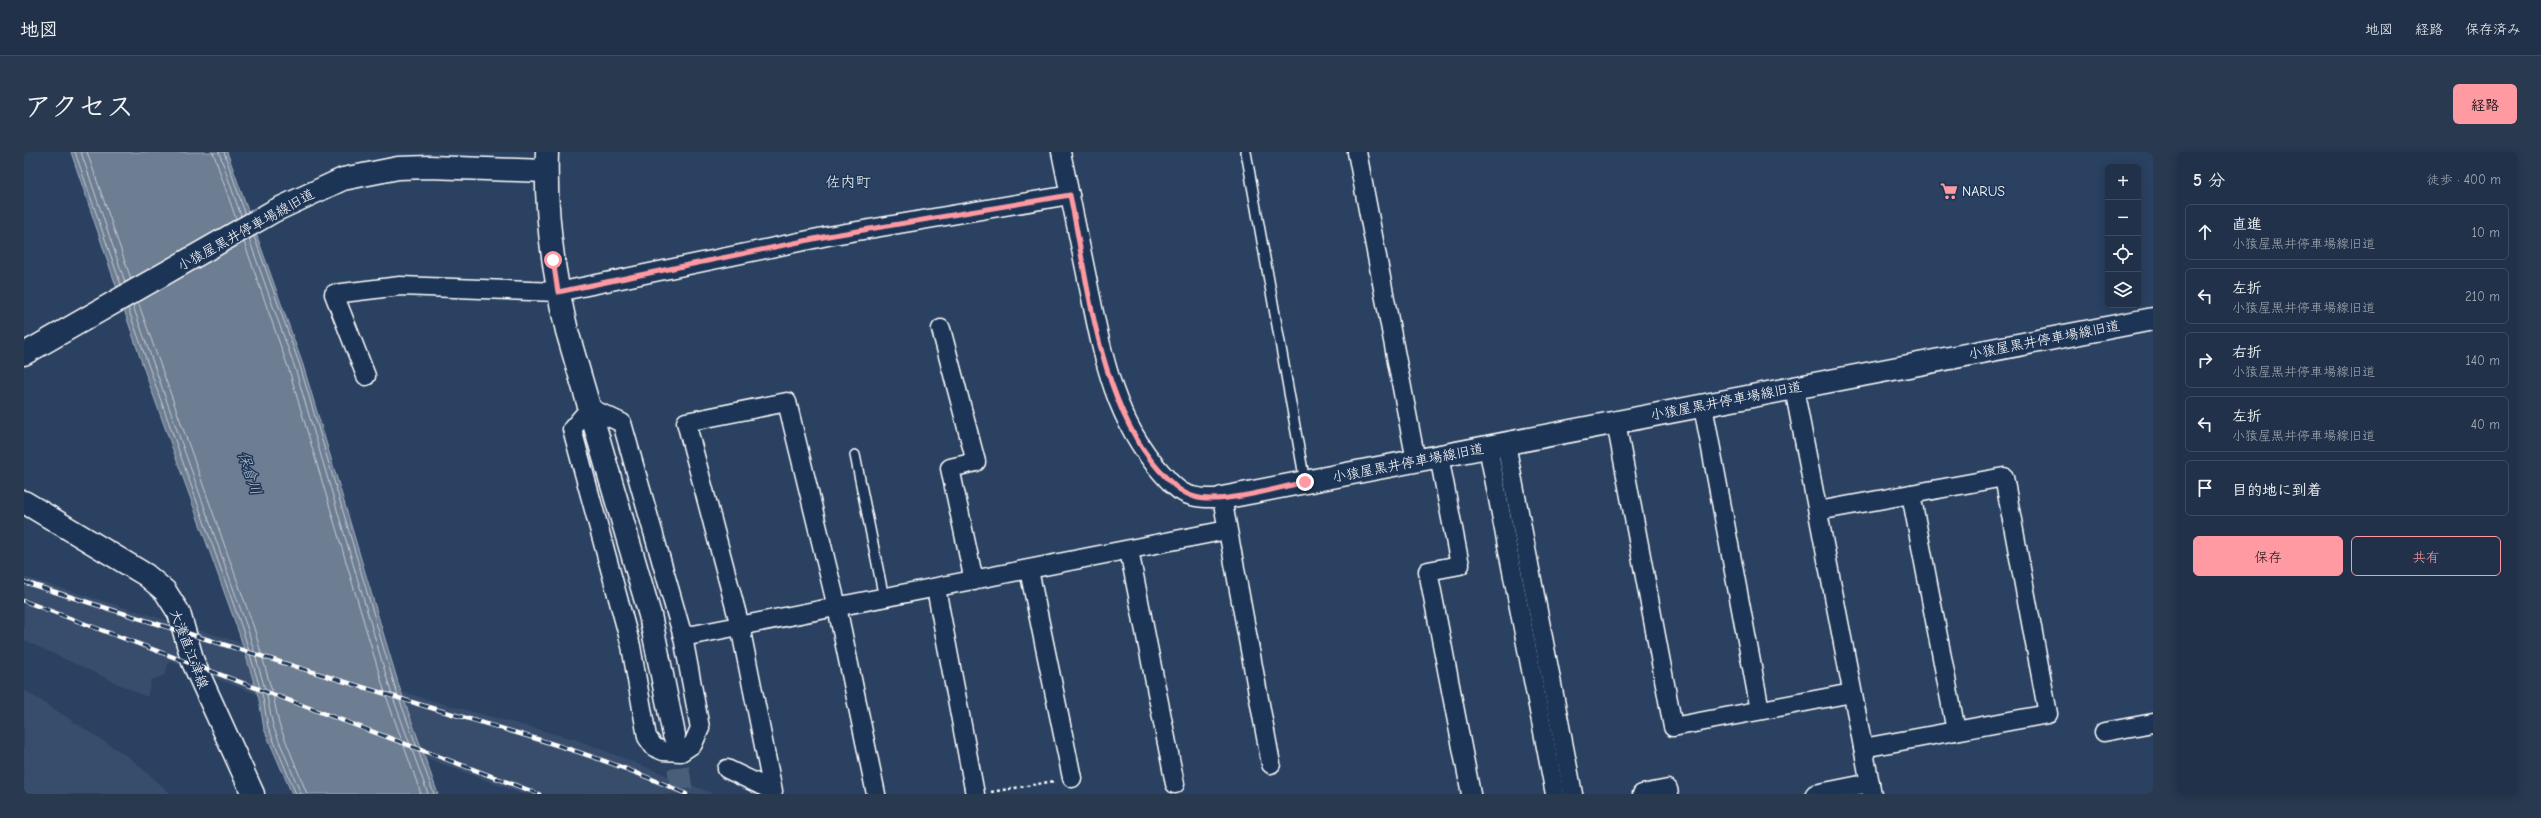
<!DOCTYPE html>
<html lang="ja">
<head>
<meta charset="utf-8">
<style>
  body { margin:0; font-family:"Comic Neue","Klee One",sans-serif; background:#283950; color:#f1f3f6 }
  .controls { position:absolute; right:12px; top:12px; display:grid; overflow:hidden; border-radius:6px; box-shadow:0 2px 10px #0003 }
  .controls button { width:36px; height:36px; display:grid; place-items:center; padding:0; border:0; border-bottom:1px solid #3d4c61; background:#203149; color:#f1f3f6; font:20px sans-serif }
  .stop { position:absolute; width:12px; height:12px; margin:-9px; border:3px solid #ff9aa2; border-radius:50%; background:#fff }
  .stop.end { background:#ff9aa2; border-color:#fff; box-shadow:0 1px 4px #0008 }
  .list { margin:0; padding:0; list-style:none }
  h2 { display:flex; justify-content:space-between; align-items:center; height:52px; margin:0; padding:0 16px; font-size:17px }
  h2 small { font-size:13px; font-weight:400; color:#a2a9b4 }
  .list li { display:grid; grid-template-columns:26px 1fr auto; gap:12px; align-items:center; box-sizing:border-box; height:56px; margin:0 8px 8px; padding:0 8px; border:1px solid #3d4c61; border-radius:6px }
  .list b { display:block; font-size:15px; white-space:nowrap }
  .list p { margin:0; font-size:13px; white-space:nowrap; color:#a2a9b4 }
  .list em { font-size:13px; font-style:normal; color:#a2a9b4 }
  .actions { display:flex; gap:8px; padding:12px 16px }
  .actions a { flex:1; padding:9px 0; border:1px solid #ff9aa2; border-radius:6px; text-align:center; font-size:14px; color:#ff9aa2 }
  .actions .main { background:#ff9aa2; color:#111 }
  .icon { flex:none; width:22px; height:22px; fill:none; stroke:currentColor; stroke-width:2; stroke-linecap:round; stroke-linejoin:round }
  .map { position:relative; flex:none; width:2129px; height:642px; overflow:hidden; border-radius:6px }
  header { display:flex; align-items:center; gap:24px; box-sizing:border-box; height:56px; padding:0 20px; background:#203149; border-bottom:1px solid #3d4c61 }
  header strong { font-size:19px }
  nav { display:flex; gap:22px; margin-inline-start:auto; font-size:14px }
  .intro { display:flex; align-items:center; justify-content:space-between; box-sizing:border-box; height:96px; padding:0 24px }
  h1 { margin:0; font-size:28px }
  .button { padding:10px 18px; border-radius:6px; background:#ff9aa2; color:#111; font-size:14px; font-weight:700 }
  main { display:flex; gap:24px; padding:0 24px }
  aside { flex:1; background:#203149; border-radius:6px; box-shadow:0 2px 10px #0003 }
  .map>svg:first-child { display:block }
</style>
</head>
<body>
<header>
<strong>地図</strong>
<nav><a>地図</a><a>経路</a><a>保存済み</a></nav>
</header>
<div class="intro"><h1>アクセス</h1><a class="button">経路</a></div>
<main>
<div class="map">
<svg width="2129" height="642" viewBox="0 0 2129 642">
  <rect width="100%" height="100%" fill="#2a4161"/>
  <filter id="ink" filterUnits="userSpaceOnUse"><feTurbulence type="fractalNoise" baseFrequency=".025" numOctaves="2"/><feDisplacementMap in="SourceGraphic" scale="8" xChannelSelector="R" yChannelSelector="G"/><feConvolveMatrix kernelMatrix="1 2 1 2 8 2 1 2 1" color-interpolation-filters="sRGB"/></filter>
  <g filter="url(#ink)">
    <!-- built -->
    <g fill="#394e6c">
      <polygon points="0,425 409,549 553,588 690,642 498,642 145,509 141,523 127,528 123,545 0,488"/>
      <polygon points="0,538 106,606 147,642 0,642"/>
    </g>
    <!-- water -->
    <polygon fill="#6d7d92" stroke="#a7b1be" points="47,0 203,0 279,213 376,537 414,642 268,642 240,577 235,547 215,481 121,220"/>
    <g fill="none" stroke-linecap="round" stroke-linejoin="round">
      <!-- shore -->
      <g stroke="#c5cbd3" stroke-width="1">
        <polyline points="51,0 97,133"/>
        <polyline points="57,0 101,130"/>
        <polyline points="63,0 107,127"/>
        <polyline points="189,0 212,67"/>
        <polyline points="195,0 217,64"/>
        <polyline points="200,0 221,61"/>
        <polyline points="230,84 276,214 372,538 410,642"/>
        <polyline points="225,87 271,216 367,540 404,642"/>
        <polyline points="220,90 265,218 361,541 397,642"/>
        <polyline points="114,150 230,476 249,543 255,572 283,642"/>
        <polyline points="109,154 224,478 243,544 249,574 277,642"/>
        <polyline points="104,156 219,479 239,546 244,575 272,642"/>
      </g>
      <!-- secondary-tunnel -->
      <polyline stroke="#4a5e79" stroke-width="22" stroke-dasharray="22 11" stroke-linecap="butt" points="650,583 658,642"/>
      <!-- lane casing -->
      <g stroke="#fff" stroke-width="12">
        <g id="lane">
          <polyline points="1222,0 1281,330"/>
          <polyline points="831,303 860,446"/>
        </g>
      </g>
      <!-- street casing -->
      <g stroke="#fff" stroke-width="21">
        <g id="street">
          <path d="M 1037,0 C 1046,44 1055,87 1064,131 C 1078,200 1089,266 1137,320 C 1144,328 1151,337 1160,341 C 1172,347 1185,346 1198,346 L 1247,612"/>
          <polyline points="1333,0 1392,309"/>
          <polyline points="917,177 952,310 926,316 950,429"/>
          <polyline points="342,224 310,142 376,134 534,140 804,84 1046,43"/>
          <polyline points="1770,236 1848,642"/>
          <polyline points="1679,254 1736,558"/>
          <polygon points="566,256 598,271 659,485 676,576 669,592 657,600 639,599 630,595 623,585 607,494 548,277"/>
          <polyline points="1592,270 1649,575 1828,541"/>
          <polyline points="1482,292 1549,642"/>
          <polyline points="1464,295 1531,642"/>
          <polyline points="1415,304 1436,413 1404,419 1447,642"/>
          <polyline points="1887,342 1932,579"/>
          <polyline points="1794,359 1980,325 2024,562 1839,596"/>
          <polyline points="1105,398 1151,632"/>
          <polyline points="1005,418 1048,626"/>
          <polyline points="912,436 951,642"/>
          <polyline points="659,485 1203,378"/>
          <polyline points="2080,580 2129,571"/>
          <polyline points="703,617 749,639 716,474 662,270 763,250 813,455 852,642"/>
          <polyline points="1618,642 1644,637 1645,642"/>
          <polyline points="1791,642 1846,631"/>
        </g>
      </g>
      <!-- secondary casing -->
      <g stroke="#fff" stroke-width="25">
        <g id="secondary">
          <path d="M 523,0 C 521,61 529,120 543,179 L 626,463 L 650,583"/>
          <polyline points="0,202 250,59 319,27 374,16 405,15 522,19"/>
          <polyline points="1198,346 2129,167"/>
          <polyline points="0,350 122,423 141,439 155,461 169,510 229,642"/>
        </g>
      </g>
      <!-- path -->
      <polyline stroke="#fff" stroke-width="2.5" stroke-dasharray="3 3" stroke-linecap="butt" points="967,640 1031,629"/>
      <!-- lane -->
      <use href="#lane" stroke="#1d3557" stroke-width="9"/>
      <!-- street -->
      <use href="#street" stroke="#1d3557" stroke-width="18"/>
      <!-- secondary -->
      <use href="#secondary" stroke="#1d3557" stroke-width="22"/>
      <!-- rail casing -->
      <g stroke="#fff" stroke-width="4.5">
        <g id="rail">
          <path d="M 0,430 C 131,472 263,512 394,552 C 485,579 576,602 662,642"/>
          <polyline points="0,449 515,642"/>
        </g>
      </g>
      <!-- rail -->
      <use href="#rail" stroke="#1d3557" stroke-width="3" stroke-dasharray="9" stroke-linecap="butt"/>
    </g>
  </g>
  <g fill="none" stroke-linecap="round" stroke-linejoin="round" filter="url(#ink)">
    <!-- route -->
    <path stroke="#ff9aa2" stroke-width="5" d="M 529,108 L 534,140 L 804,84 L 1046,43 C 1064,130 1075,251 1135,318 C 1146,330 1155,340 1171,345 C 1195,353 1254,336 1281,330"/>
  </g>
  <!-- icons -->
  <defs>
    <g id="supermarket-bare" transform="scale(1.38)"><path d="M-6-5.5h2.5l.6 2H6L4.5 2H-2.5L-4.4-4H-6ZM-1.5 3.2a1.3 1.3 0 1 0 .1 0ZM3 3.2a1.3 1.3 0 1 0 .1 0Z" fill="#ff9aa2" stroke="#1d3557" stroke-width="2.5" paint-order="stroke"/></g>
  </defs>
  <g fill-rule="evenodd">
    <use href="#supermarket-bare" x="1925" y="39"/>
  </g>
  <g text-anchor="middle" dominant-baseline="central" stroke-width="3" stroke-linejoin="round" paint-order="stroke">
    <!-- poi labels -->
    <g font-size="14" fill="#fff" stroke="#1d3557" text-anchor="start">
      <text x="1938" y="39">NARUS</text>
    </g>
    <!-- street labels -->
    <g font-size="14" fill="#fff" stroke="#1d3557">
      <text transform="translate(222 78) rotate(-29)">小猿屋黒井停車場線旧道</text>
      <text transform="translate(2020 188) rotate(-11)">小猿屋黒井停車場線旧道</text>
      <text transform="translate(1702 249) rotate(-11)">小猿屋黒井停車場線旧道</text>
      <text transform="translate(1384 311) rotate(-11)">小猿屋黒井停車場線旧道</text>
      <text transform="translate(165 497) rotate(69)">大瀁直江津線</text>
    </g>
    <!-- neighbourhood labels -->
    <g font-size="15" fill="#fff" stroke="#1d3557">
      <text x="824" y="30">佐内町</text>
    </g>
    <!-- water labels -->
    <g font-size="15" font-style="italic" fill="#b6bec8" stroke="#1d3557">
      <text transform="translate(226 321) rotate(72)">保倉川</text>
    </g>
  </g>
</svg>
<div class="controls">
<button>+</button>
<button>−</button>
<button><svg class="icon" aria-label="locate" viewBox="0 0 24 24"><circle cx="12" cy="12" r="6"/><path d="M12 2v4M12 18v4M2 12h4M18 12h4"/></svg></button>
<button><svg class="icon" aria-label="layers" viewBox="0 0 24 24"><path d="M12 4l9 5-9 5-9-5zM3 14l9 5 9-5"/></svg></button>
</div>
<div class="stop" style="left:529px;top:108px"></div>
<div class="stop end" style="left:1281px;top:330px"></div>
</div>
<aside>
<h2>5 分<small>徒歩 · 400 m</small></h2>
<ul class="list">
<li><svg class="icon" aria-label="ahead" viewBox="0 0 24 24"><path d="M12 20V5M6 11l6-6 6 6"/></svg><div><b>直進</b><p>小猿屋黒井停車場線旧道</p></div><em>10 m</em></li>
<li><svg class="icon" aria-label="left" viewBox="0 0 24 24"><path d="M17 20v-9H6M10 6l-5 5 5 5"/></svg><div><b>左折</b><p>小猿屋黒井停車場線旧道</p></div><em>210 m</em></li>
<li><svg class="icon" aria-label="right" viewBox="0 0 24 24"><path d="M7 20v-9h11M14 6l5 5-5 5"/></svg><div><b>右折</b><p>小猿屋黒井停車場線旧道</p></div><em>140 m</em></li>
<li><svg class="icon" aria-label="left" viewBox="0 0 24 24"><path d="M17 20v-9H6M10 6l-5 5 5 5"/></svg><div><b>左折</b><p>小猿屋黒井停車場線旧道</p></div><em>40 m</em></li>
<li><svg class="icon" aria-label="arrive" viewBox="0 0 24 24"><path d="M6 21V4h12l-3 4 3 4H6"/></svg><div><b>目的地に到着</b></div></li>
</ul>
<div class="actions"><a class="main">保存</a><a>共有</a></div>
</aside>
</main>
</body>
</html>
